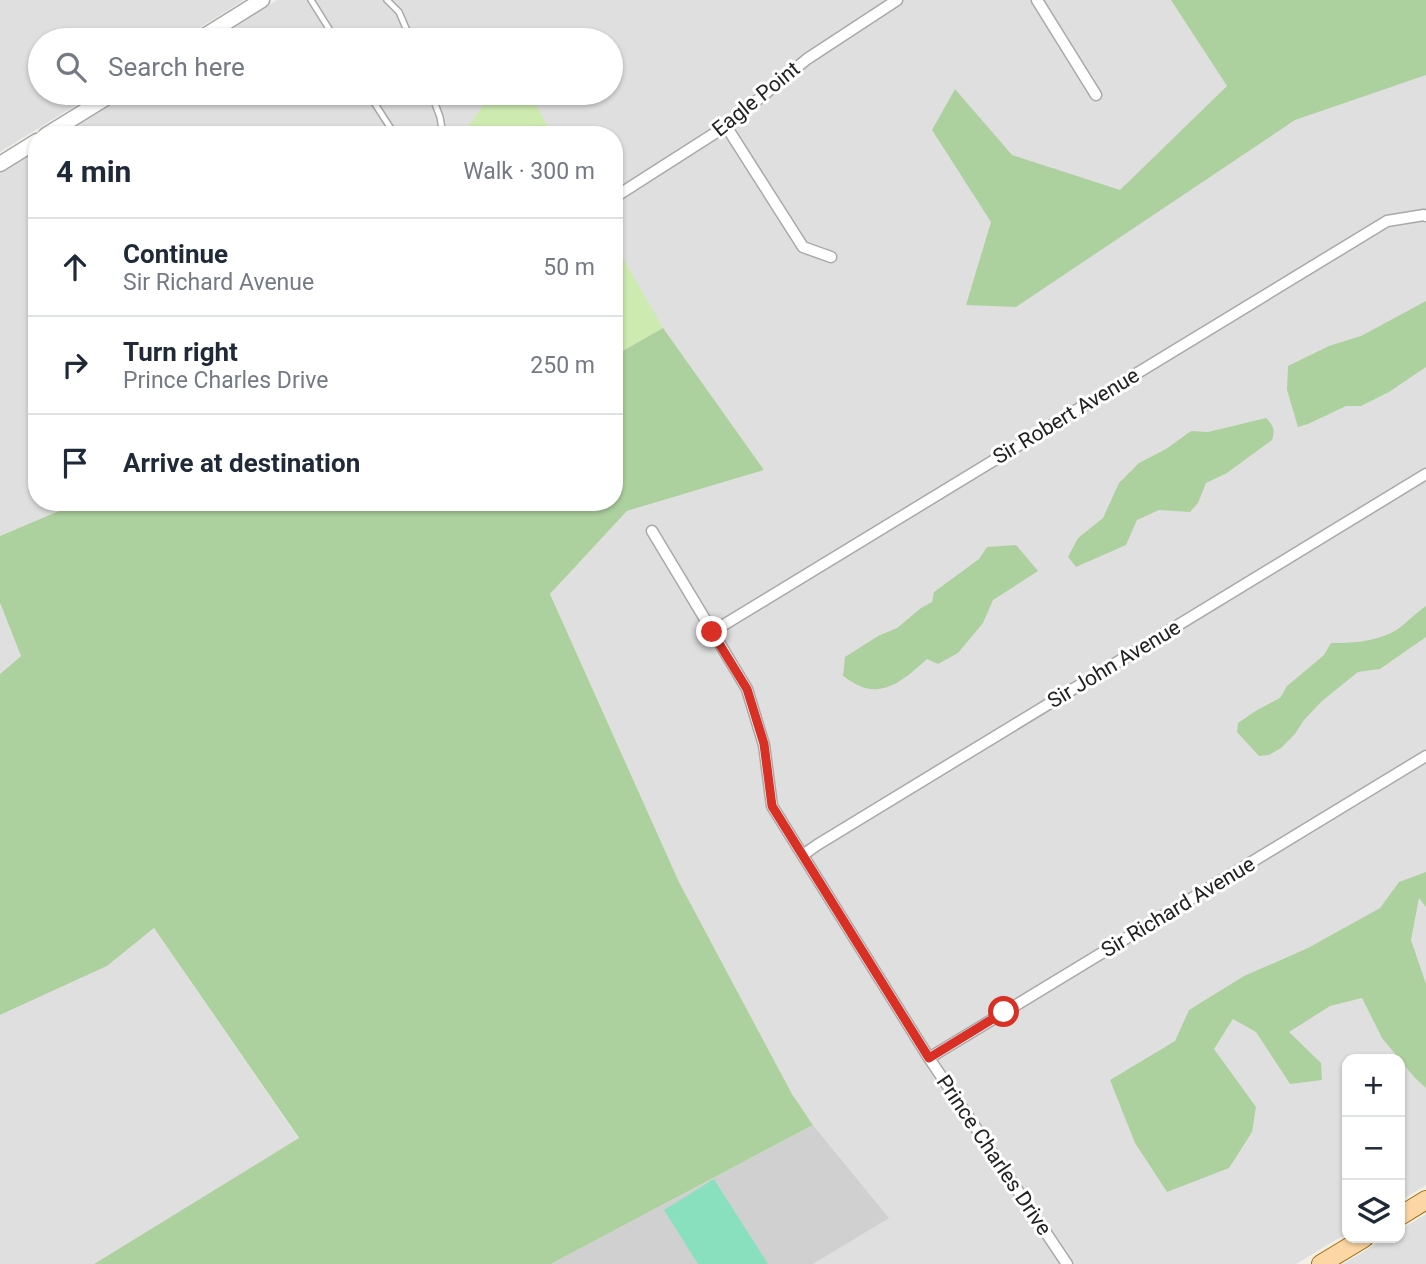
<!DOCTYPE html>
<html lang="en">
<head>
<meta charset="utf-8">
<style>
  body { margin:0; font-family:Roboto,sans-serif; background:#f2f2f3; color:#1f2937 }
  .controls { position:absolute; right:21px; bottom:21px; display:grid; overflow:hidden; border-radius:14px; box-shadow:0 2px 5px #0004 }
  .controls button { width:63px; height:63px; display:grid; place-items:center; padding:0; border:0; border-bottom:2px solid #e0e1e3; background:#fff; color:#1f2937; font:35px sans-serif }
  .stop { position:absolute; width:21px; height:21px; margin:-16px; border:5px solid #d93025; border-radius:50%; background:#fff }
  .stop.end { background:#d93025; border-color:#fff; box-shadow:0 2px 7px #0008 }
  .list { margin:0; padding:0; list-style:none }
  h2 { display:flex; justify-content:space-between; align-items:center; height:91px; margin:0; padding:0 28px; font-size:30px }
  h2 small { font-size:23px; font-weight:400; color:#747a83 }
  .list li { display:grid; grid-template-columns:46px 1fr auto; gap:21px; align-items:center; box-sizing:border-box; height:98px; padding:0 28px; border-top:2px solid #e0e1e3 }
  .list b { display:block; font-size:26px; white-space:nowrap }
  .list p { margin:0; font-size:23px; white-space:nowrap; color:#747a83 }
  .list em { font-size:23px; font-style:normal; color:#747a83 }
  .icon { flex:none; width:38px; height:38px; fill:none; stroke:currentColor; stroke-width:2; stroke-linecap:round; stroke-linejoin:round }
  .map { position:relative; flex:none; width:1426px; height:1264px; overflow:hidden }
  .search { position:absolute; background:#fff; box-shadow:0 2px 5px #0004; left:28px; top:28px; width:595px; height:77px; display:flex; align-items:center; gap:18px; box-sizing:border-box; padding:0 24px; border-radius:38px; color:#747a83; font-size:26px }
  .panel { position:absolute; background:#fff; box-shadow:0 2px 5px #0004; left:28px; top:126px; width:595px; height:385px; border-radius:28px }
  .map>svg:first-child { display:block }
</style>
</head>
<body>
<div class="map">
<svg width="1426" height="1264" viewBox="0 0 1426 1264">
  <rect width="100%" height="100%" fill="#f2efe9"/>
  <!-- residential -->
  <g fill="#e0dfdf">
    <polygon points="0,0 244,0 180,40 40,40 40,93 95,93 0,152"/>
    <polygon points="277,0 1426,0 1426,1185 1400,1201 1400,1059 1347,1059 1347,1233 1296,1264 813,1264 888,1217 813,1125 792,1094 679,882 550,594 627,511 764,470 663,329 614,356 614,135 61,135 128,93 611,93 611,40 212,40"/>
    <polygon points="37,150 37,502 80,502 0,536 0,173"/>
    <polygon points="0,603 21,656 0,674"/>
    <polygon points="154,928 299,1139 94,1264 0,1264 0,1015 107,966"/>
    <polygon points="1426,1214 1426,1264 1343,1264 1386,1238 1400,1238 1400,1230"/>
  </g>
  <!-- religious -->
  <polygon fill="#d0d0d0" points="813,1125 889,1218 813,1264 551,1264"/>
  <!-- grass -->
  <g fill="#cdebb0">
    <polygon points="492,93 529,93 553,135 462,135"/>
    <polygon points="614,242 663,328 614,356"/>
  </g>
  <!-- forest -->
  <g fill="#add19e">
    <polygon points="1171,0 1426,0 1426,75 1295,120 1016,307 966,305 991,222 932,130 955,89 1012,155 1120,190 1227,86"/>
    <polygon points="1426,301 1426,367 1389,392 1361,406 1346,406 1308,424 1298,427 1287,390 1288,366 1329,346 1361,336"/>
    <polygon points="663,328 764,470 627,511 550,594 679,882 792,1094 813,1125 551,1264 94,1264 299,1138 154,928 107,966 0,1015 0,674 21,656 0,603 0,536 80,502 614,502 614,356"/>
    <path d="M 1266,418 C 1274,426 1275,430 1272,440 L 1227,473 L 1206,483 L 1198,503 L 1190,512 L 1159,510 L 1137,520 L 1126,545 L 1076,567 L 1068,557 L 1078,538 L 1103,518 L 1119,483 L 1139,463 L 1166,449 L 1191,431 L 1208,432 Z"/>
    <path d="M 1016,545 L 1038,571 L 993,600 L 983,623 L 958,653 L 938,664 L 927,659 C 909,675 888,696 862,687 C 856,685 849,680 843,676 L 845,657 L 878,636 L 897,628 L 921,608 L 932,602 L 934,592 L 979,559 L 987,547 Z"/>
    <path d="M 1426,606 L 1426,637 L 1380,669 L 1358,672 L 1322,701 L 1304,720 L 1295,734 L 1281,748 L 1269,755 L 1259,756 L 1237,732 L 1238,723 L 1257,710 L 1280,698 L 1287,686 L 1324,655 L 1331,643 C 1352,643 1372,642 1391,633 C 1403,627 1414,614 1426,606 Z"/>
    <polygon points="1426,872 1426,907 1419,898 1411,940 1426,984 1426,1088 1415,1078 1382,1038 1362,998 1330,1006 1289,1032 1321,1063 1322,1080 1290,1084 1256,1032 1233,1019 1214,1049 1256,1107 1252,1132 1229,1168 1167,1192 1135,1143 1110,1080 1175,1041 1189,1010 1244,976 1308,948 1380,908 1399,882"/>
  </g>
  <!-- pitch -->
  <polygon fill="#88e0be" points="714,1179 768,1264 698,1264 664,1210"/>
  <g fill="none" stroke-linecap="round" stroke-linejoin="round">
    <!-- service casing -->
    <g stroke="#a9a9a9" stroke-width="8">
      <g id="service">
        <polyline points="311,0 336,40"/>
        <polyline points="387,0 399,12 411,40"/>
        <polyline points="368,93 395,135"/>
        <polyline points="431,93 440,117 443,135"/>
      </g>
    </g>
    <!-- minor casing -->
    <g stroke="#a9a9a9" stroke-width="13">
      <g id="minor">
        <polyline points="1037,0 1096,95"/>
        <polyline points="726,126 803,247 831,257"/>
        <polyline points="615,197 726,126 807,59 897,0"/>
        <polyline points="652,531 747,689 764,745 772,806 929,1058 1067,1264"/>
        <polyline points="712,632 1387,221 1424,215 1426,216"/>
        <polyline points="803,855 817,845 1426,474"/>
        <polyline points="929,1058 1426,756"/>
      </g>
    </g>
    <!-- tertiary casing -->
    <g stroke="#a9a9a9" stroke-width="17">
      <g id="tertiary">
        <polyline points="198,40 262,0"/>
        <polyline points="46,135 114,93"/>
        <polyline points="0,164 37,141"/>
      </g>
    </g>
    <!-- primary casing -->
    <g stroke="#a06b00" stroke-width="20">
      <g id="primary">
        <polyline points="1400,1216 1426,1200"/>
        <polyline points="1321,1264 1364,1238"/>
      </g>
    </g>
    <!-- service -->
    <use href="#service" stroke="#fff" stroke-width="5"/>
    <!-- minor -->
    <use href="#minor" stroke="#fff" stroke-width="10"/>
    <!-- tertiary -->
    <use href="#tertiary" stroke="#fff" stroke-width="14"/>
    <!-- primary -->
    <use href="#primary" stroke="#fcd6a4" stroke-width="18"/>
  </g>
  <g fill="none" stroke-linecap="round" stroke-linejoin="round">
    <!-- route -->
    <polyline stroke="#d93025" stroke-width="9" points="712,632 747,689 764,744 772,806 929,1058 1004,1012"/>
  </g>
  <g text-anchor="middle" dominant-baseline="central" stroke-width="6" stroke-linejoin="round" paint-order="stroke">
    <!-- street labels -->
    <g font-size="21" fill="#222" stroke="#fff">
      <text transform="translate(756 99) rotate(-39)">Eagle Point</text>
      <text transform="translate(1066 416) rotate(-31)">Sir Robert Avenue</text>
      <text transform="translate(1114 664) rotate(-31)">Sir John Avenue</text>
      <text transform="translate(1178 907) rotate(-31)">Sir Richard Avenue</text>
      <text transform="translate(994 1155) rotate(56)">Prince Charles Drive</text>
    </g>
  </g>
</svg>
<div class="controls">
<button>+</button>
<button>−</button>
<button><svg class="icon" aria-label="layers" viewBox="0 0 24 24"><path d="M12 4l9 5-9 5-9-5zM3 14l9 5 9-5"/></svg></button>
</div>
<div class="stop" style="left:1004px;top:1012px"></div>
<div class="stop end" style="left:712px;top:632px"></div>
<div class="search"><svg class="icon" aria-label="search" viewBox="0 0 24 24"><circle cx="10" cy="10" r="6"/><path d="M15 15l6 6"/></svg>Search here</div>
<section class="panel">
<h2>4 min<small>Walk · 300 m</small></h2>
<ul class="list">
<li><svg class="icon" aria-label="ahead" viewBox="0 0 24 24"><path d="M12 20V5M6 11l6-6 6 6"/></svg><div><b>Continue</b><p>Sir Richard Avenue</p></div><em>50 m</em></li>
<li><svg class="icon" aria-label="right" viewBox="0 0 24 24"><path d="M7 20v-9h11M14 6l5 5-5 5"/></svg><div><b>Turn right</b><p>Prince Charles Drive</p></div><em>250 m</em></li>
<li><svg class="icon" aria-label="arrive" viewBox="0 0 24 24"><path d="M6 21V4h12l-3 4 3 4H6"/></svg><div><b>Arrive at destination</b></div></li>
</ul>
</section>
</div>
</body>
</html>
